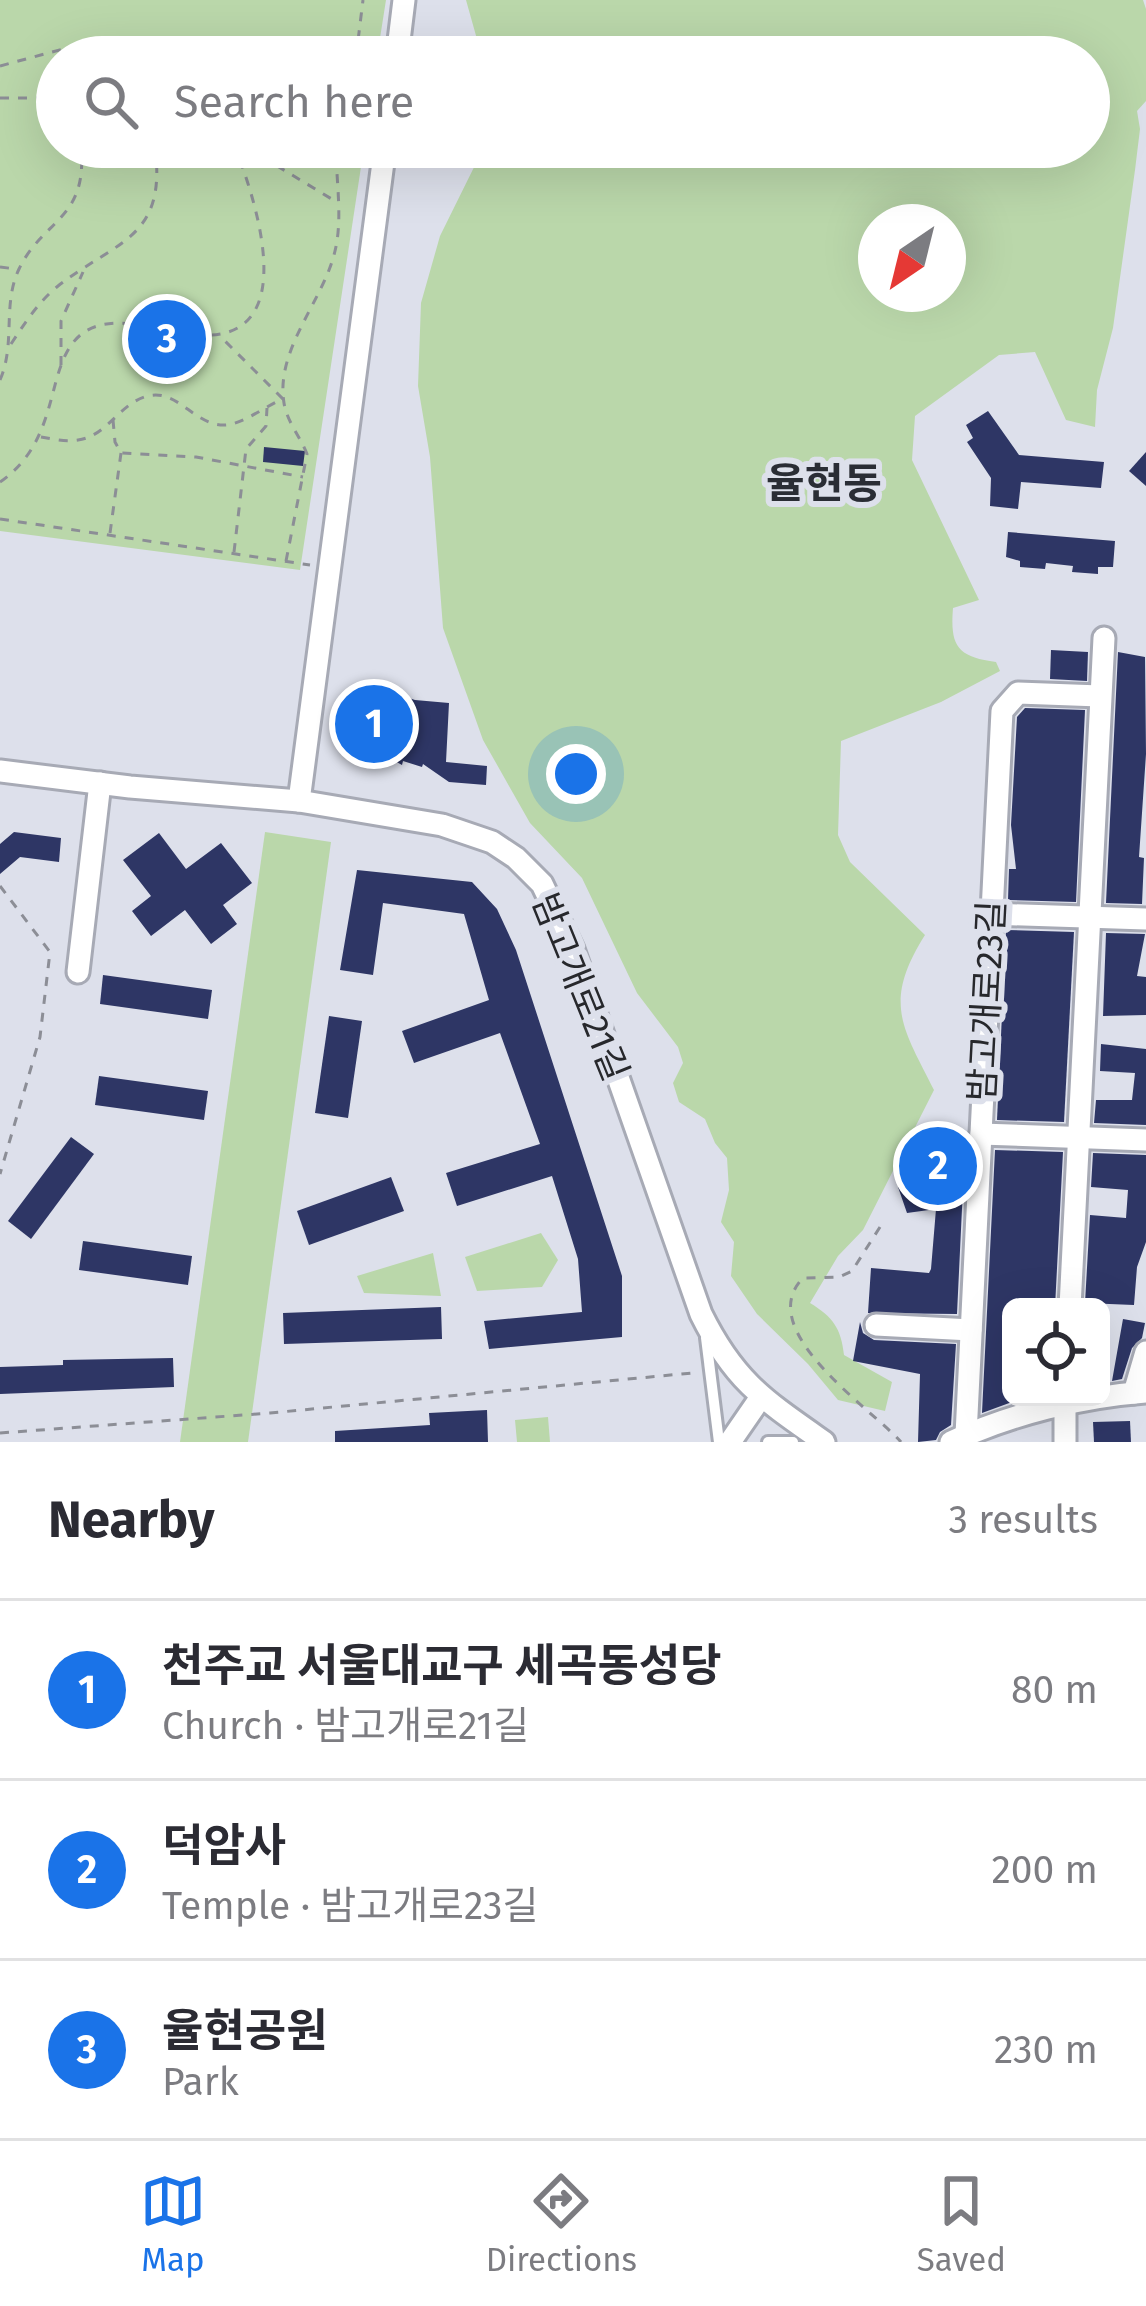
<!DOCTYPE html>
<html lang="en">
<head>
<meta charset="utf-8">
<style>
  body { margin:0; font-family:"Fira Sans","Noto Sans KR",sans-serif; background:#f2f2f3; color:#2b2b33 }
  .controls { position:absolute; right:36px; bottom:36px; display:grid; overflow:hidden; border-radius:18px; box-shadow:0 12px 48px #0002 }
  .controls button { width:108px; height:108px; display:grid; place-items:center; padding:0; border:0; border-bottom:3px solid #e1e1e2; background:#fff; color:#2b2b33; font:60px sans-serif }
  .compass { position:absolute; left:858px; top:204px; width:108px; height:108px; border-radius:50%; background:#fff; box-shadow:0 12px 48px #0002; rotate:215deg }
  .you { position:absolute; left:576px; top:774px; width:42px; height:42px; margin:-30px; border:9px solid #fff; border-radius:50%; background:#1a73e8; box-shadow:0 0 0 18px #1a73e833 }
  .badge { display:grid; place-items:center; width:78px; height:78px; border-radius:50%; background:#1a73e8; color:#fff; font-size:39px; font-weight:700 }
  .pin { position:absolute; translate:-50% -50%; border:6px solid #fff; box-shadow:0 3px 12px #0006 }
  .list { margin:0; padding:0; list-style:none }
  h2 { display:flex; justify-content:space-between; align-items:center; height:156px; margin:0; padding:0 48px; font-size:51px }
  h2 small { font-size:39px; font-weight:400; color:#7c7c81 }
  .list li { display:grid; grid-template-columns:78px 1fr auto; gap:36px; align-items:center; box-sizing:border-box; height:180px; padding:0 48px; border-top:3px solid #e1e1e2 }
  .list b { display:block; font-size:45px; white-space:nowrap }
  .list p { margin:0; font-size:39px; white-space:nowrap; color:#7c7c81 }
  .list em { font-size:39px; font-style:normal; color:#7c7c81 }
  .icon { flex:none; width:66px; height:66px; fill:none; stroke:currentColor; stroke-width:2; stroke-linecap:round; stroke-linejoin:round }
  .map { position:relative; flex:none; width:1146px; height:1442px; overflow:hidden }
  .search { position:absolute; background:#fff; box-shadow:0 12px 48px #0002; left:36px; right:36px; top:36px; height:132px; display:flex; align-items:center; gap:30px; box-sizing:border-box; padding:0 42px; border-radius:66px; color:#7c7c81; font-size:45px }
  .sheet { height:696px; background:#fff }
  nav { display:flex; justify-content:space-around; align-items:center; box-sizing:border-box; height:168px; border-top:3px solid #e1e1e2; background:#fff; font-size:33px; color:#7c7c81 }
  nav a { display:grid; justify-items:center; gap:6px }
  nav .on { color:#1a73e8 }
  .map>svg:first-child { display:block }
</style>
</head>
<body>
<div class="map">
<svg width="1146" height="1442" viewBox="0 0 1146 1442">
  <rect width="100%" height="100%" fill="#dde0eb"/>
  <!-- green -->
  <g fill="#bad7aa" fill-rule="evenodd">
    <polygon points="0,0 386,0 377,57 57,57 57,147 364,147 300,570 0,531"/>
    <path d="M 466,0 L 1143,0 L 1146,9 L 1146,101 L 1137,111 L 1140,129 L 1135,170 L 1113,328 L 1097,390 L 1095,427 L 1066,420 L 1035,352 L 999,355 L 915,416 L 912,460 L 979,600 L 953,608 C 950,646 957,657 996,662 L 1000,671 L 941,702 L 841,741 L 838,835 L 850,862 L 925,935 C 882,1003 903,1028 934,1090 L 863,1230 L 838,1256 L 810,1303 C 833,1317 841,1328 844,1355 L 892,1382 L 885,1411 L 838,1400 L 808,1364 L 757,1314 L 731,1276 L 734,1242 L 721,1222 L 729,1190 L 727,1158 L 715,1143 L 705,1119 L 679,1102 L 673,1083 L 683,1063 L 678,1047 L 637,993 L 582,878 L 530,823 L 483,740 L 443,628 L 430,457 L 418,386 L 421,303 L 440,236 L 484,147 L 1089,147 L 1089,57 L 482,57 ZM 876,222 L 948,222 L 948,294 L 876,294 Z"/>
    <polygon points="265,832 331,842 248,1442 180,1442"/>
    <polygon points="541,1233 558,1260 542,1287 477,1291 465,1257"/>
    <polygon points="433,1253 441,1296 364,1293 357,1276"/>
    <polygon points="548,1417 550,1442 517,1442 515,1420"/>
  </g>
  <!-- building -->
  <g fill="#2e3665">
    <polygon points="988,411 1019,455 1104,462 1101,488 1021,482 1018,509 990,506 991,478 967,442 973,438 966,425"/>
    <polygon points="264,447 305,451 303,466 263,462"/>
    <polygon points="1146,452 1146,486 1129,471"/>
    <polygon points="1008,532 1115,541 1113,567 1098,567 1098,574 1072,572 1073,566 1046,563 1045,569 1020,567 1020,561 1006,557"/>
    <polygon points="1051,650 1088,652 1087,681 1050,679"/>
    <polygon points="1118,652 1145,657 1146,754 1139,857 1144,858 1142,904 1106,903"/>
    <polygon points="371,686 415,700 449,703 446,762 487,766 486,785 449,782 423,764 422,767 403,761 402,765 393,760 392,763 382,759 382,763 362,757 361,762 346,758 352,703"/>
    <polygon points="1025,708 1085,710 1076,902 1008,900 1009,869 1016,869 1011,825 1017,717"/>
    <polygon points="14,832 61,838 59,862 20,857 0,874 0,844"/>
    <polygon points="159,833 186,869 221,843 252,883 223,905 237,924 211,944 185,910 151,936 132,911 151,896 123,860"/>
    <polygon points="357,870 472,882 497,909 516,950 622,1276 622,1337 489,1349 484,1321 582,1312 578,1259 552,1176 457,1206 446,1173 540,1144 500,1033 414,1063 402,1031 489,1000 464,914 383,903 373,975 340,970"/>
    <polygon points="1006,930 1074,932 1064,1122 997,1120"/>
    <polygon points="1106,933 1145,934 1137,976 1146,977 1146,1015 1103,1016"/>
    <polygon points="103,975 212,990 208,1019 100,1004"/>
    <polygon points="329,1016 362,1021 348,1118 315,1113"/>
    <polygon points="1101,1044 1146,1049 1146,1125 1094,1123 1096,1100 1132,1100 1135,1073 1100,1071"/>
    <polygon points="99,1076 208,1091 204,1120 95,1105"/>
    <polygon points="923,1134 965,1145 957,1314 868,1313 871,1268 929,1273 931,1269 936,1209 907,1213 898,1187"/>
    <polygon points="71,1137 94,1154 31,1239 8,1221"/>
    <polygon points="995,1150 1063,1152 1055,1307 1011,1307 1012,1402 982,1413"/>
    <polygon points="1093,1153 1146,1155 1146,1242 1137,1267 1134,1305 1085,1303 1090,1215 1126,1218 1128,1190 1091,1187"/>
    <polygon points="391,1177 404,1211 309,1245 297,1211"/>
    <polygon points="83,1241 192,1256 188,1285 79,1270"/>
    <polygon points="441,1307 442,1339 284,1344 283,1313"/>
    <polygon points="1123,1319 1145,1323 1142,1338 1132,1348 1122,1379 1112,1381"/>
    <polygon points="860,1322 863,1333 874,1340 956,1344 951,1425 940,1432 936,1440 918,1442 920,1374 853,1361"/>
    <polygon points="173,1358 174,1387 0,1394 0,1367 63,1365 63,1360"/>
    <polygon points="487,1410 488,1442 335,1442 335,1431 430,1425 429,1413"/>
    <polygon points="1130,1421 1131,1442 1094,1442 1093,1422"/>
  </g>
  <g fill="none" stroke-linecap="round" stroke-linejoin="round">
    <!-- service casing -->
    <g stroke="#a7aab5" stroke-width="16">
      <g id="service">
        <polyline points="706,1338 719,1442"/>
        <polyline points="768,1442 793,1442"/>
      </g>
    </g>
    <!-- minor casing -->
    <g stroke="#a7aab5" stroke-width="27">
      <g id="minor">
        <polyline points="397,57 404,0"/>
        <path d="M 0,771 L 130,787 L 299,801 L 442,825 L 492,842 L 516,858 L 542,884 L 573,949 L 701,1314 C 734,1381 764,1400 824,1442"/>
        <polyline points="299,801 385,147"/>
        <polyline points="990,914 1146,919"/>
        <polyline points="78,972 100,783"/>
        <polyline points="981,1134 1146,1140"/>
        <polyline points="1070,1307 1104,638"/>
        <polyline points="876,1325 971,1330"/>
        <polyline points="1134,1393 1146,1352"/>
        <polyline points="966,1435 1002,711 1018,693 1100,696"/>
        <polyline points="730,1442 761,1397"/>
        <path d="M 951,1442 C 1011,1414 1080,1397 1146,1392"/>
        <polyline points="1065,1442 1065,1397"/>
      </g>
    </g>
    <!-- path -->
    <g stroke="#8c8e96" stroke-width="3" stroke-dasharray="9 9" stroke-linecap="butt">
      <polyline points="356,57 363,0"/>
      <polyline points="0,66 63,49 79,57"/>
      <polyline points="0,98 57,98"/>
      <polyline points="246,147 335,201"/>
      <polyline points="0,267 16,269"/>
      <path d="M 11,344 C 25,323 38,302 58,286 C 117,240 167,239 155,147"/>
      <polyline points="61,365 61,321 83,272"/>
      <path d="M 0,380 C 16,343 2,305 19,269 C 43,219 88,220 81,147"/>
      <polyline points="113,420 115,442 121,453 196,457 303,477"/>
      <path d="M 41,437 C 53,439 66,442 78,440 C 108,436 119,403 148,396 C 180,388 197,432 232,424 C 250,419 266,406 283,399 L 220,336"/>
      <path d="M 0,482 C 64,438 43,362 83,333 C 116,310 164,334 201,335 C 303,340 255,198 235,147"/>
      <polyline points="0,519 310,565"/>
      <polyline points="110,533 121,453"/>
      <polyline points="234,552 246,449 266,426 267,408"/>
      <path d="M 286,561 L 307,454 C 300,436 287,422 284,403 C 275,349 324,300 335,251 C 343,218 336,181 336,147"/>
      <polyline points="0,886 50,952 40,1037 0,1174"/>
      <path d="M 880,1227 L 852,1271 L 839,1277 L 803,1278 C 752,1330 872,1409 901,1442"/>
      <polyline points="0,1433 270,1413 692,1373"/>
    </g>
    <!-- service -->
    <use href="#service" stroke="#fff" stroke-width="10"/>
    <!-- minor -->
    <use href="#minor" stroke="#fff" stroke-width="21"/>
  </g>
  <g text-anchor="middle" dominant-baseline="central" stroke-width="12" stroke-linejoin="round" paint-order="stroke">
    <!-- street labels -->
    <g font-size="36" fill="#27282c" stroke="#dde0eb">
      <text transform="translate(580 987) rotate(68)">밤고개로21길</text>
      <text transform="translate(987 1001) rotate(-87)">밤고개로23길</text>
    </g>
    <!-- quarter labels -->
    <g font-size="42" font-weight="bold" fill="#2a2d35" stroke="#dde0eb">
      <text x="824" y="484">율현동</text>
    </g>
  </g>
</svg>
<div class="controls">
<button><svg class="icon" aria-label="locate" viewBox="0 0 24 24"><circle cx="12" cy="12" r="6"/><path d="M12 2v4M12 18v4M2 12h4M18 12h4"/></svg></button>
</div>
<svg class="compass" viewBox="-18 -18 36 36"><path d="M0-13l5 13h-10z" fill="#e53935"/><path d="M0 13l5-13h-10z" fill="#7c7c81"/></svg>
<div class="you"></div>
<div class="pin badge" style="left:374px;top:724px">1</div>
<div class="pin badge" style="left:938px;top:1166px">2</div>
<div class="pin badge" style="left:167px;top:339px">3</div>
<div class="search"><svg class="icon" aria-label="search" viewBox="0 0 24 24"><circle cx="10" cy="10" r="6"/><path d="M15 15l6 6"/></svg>Search here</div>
</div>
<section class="sheet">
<h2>Nearby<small>3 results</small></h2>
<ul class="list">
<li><span class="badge">1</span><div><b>천주교 서울대교구 세곡동성당</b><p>Church · 밤고개로21길</p></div><em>80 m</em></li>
<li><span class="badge">2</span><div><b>덕암사</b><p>Temple · 밤고개로23길</p></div><em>200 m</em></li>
<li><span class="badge">3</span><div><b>율현공원</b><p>Park</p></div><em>230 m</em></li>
</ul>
</section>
<nav>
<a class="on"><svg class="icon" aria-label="map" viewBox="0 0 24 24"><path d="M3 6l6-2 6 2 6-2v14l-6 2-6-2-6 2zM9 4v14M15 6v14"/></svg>Map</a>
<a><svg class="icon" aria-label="directions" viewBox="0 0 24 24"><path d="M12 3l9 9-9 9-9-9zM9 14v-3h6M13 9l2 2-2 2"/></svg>Directions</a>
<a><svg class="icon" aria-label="saved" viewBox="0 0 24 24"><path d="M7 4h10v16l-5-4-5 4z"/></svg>Saved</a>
</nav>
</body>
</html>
